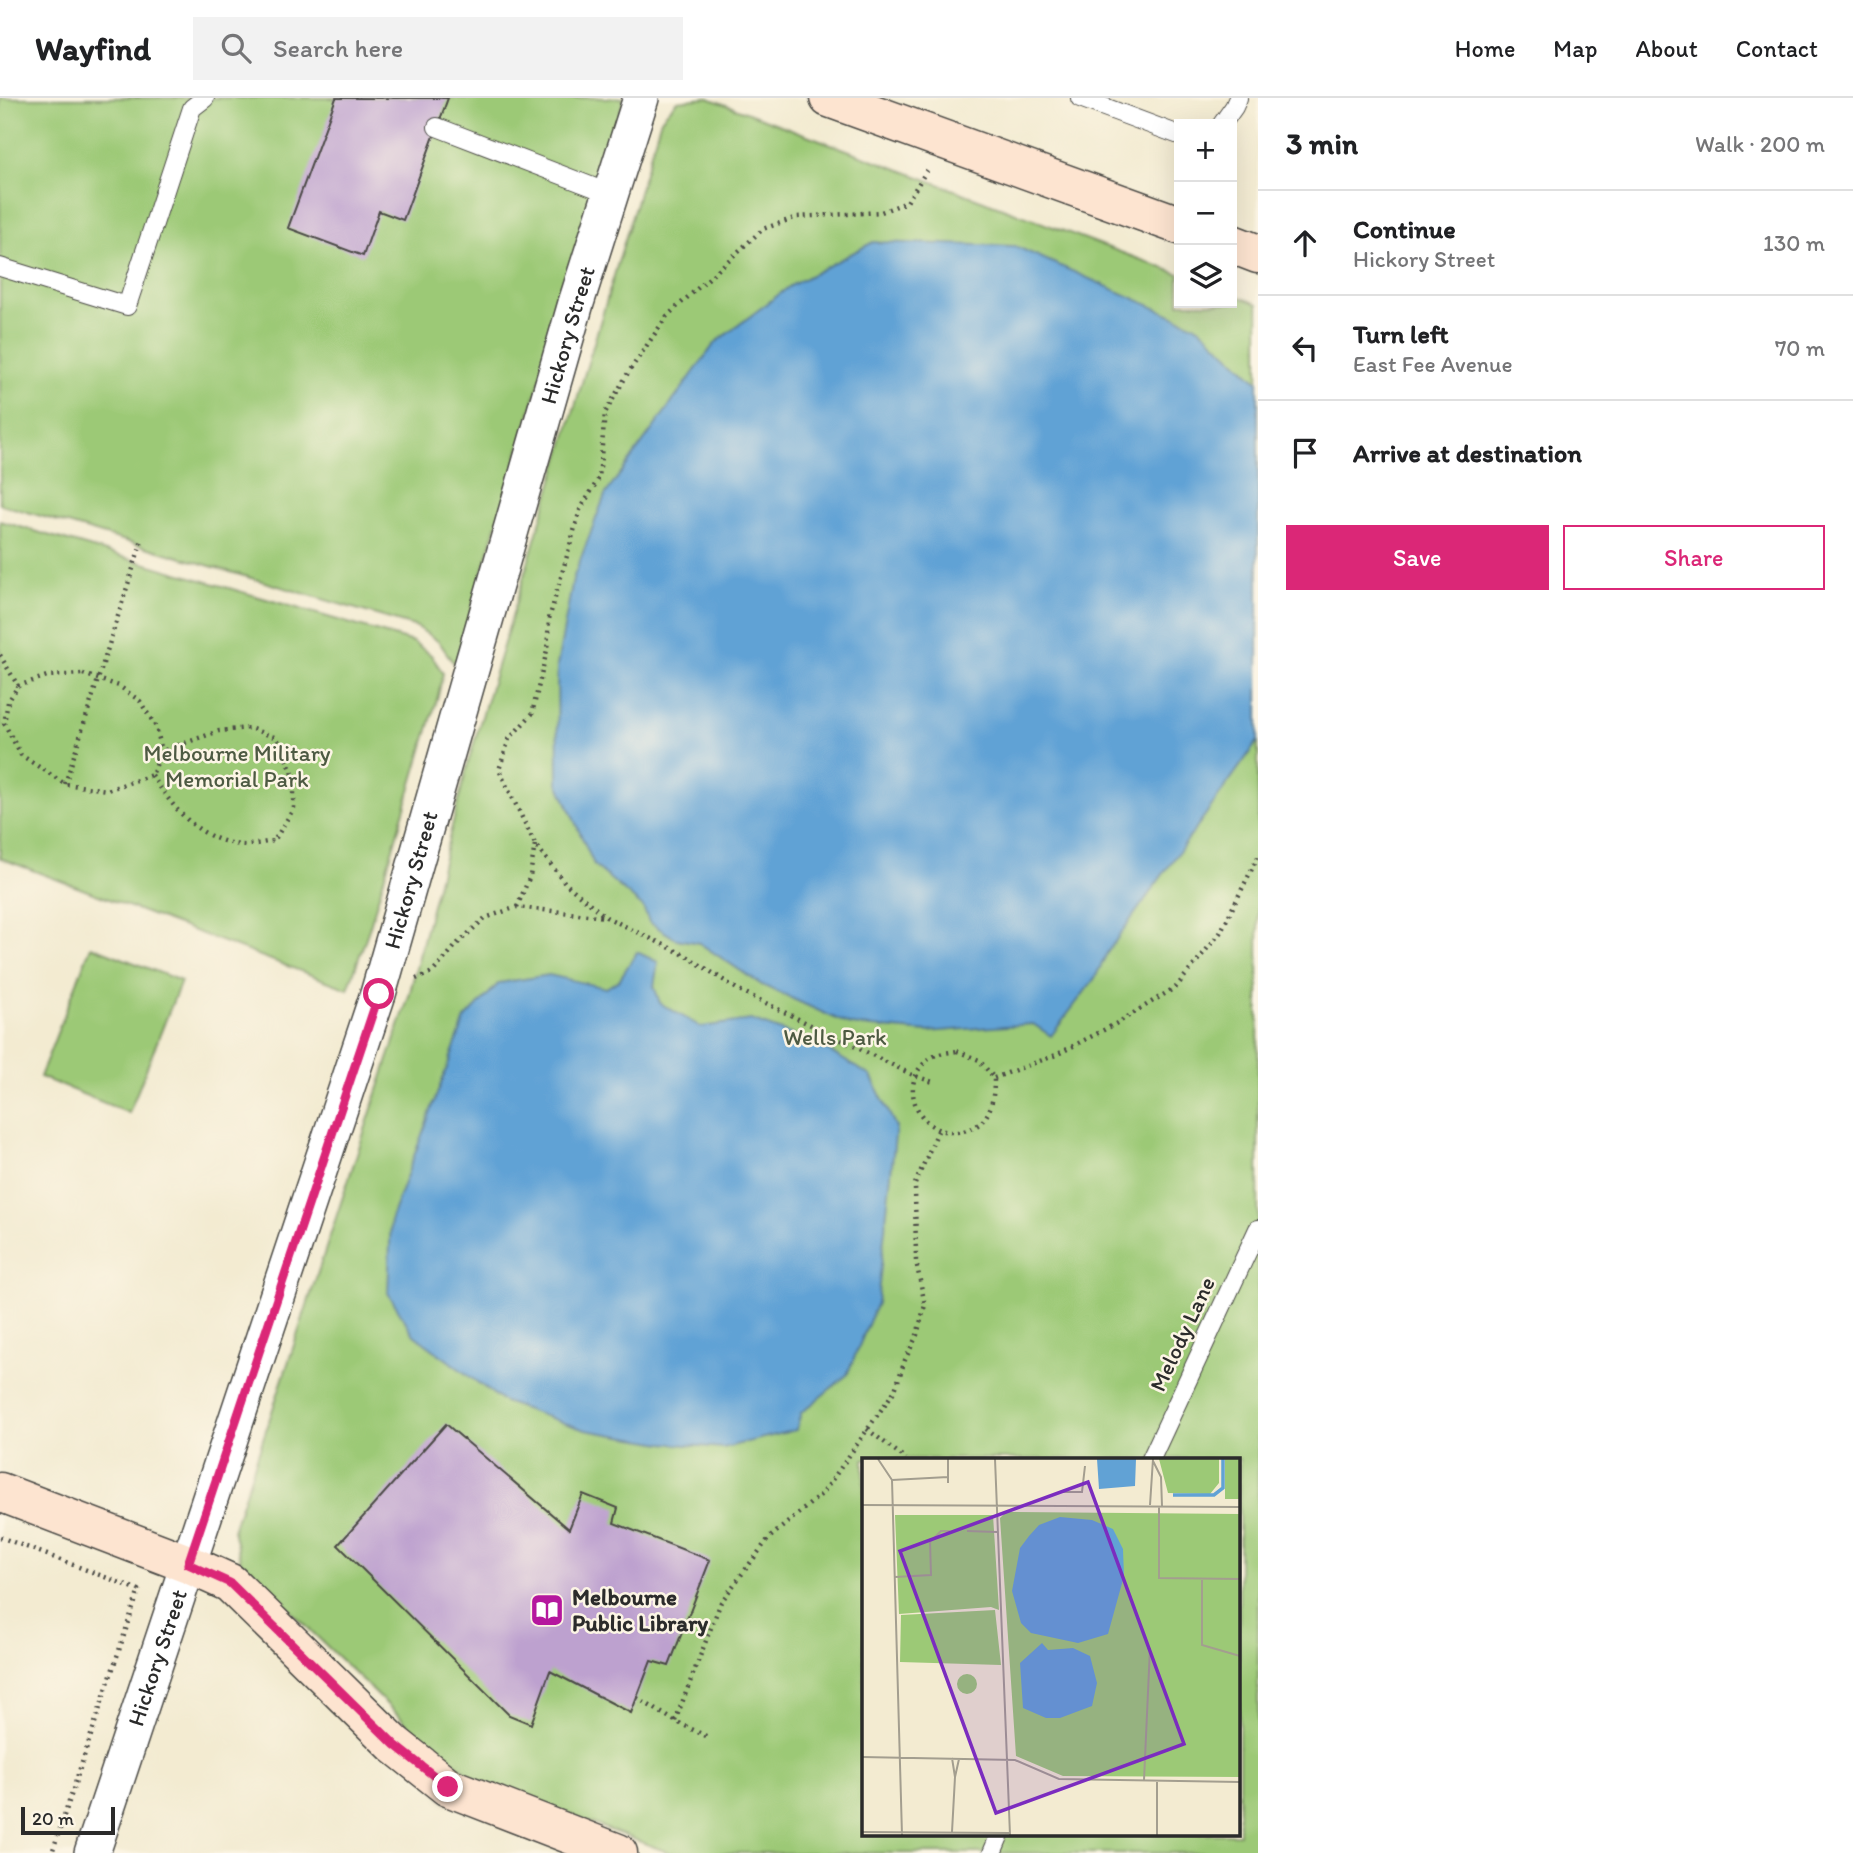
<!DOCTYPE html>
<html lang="en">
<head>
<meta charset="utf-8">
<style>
  body { margin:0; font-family:Itim,sans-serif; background:#f2f2f2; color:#202124 }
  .controls { position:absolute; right:21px; top:21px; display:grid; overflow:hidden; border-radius:0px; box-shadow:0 7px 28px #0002 }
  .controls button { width:63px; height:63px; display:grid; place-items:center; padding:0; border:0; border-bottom:2px solid #e0e0e0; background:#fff; color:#202124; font:35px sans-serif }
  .scale { position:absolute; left:21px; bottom:18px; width:94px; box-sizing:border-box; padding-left:7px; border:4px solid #2b2b2b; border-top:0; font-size:19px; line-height:24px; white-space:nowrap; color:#2b2b2b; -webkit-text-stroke:5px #fcf5e5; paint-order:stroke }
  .stop { position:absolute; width:21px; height:21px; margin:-16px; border:5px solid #db2777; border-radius:50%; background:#fff }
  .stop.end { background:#db2777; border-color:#fff; box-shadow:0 2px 7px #0008 }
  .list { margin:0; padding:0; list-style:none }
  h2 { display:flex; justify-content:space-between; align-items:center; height:91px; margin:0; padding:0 28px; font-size:30px }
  h2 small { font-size:23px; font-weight:400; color:#757577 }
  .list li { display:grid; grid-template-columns:46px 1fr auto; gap:21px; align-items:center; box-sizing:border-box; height:105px; padding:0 28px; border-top:2px solid #e0e0e0 }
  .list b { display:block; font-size:26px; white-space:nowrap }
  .list p { margin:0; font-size:23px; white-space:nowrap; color:#757577 }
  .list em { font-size:23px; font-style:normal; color:#757577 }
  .actions { display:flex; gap:14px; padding:21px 28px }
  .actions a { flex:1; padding:16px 0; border:2px solid #db2777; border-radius:0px; text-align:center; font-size:24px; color:#db2777 }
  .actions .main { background:#db2777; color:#fff }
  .icon { flex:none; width:38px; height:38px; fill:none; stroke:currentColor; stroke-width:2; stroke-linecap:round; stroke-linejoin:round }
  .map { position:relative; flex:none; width:1258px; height:1755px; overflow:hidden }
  header { display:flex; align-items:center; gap:42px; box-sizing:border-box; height:98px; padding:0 35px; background:#fff; border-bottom:2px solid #e0e0e0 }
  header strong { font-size:33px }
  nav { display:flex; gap:38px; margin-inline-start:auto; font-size:24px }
  .search { width:490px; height:63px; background:#f2f2f2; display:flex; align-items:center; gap:18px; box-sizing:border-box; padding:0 24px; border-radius:0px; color:#757577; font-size:26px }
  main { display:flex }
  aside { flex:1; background:#fff }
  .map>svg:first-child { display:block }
</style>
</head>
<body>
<header>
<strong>Wayfind</strong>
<div class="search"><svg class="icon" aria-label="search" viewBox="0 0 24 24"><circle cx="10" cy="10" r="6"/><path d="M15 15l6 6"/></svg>Search here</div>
<nav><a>Home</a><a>Map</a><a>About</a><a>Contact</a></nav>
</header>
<main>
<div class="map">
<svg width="1258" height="1755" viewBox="0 0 1258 1755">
  <rect width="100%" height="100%" fill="#fcf5e5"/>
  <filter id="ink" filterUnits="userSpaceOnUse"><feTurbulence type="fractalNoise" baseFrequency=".0143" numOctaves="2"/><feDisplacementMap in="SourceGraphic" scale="14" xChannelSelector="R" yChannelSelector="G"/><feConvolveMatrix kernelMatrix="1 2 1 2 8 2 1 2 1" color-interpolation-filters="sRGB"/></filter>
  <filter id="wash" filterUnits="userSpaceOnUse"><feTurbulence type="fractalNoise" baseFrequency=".00686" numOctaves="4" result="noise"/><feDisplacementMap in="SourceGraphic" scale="28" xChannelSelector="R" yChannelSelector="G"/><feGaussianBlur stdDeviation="1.57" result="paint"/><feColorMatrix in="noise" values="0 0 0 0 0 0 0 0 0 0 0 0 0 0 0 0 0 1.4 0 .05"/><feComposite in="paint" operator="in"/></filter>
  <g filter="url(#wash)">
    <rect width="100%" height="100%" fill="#f3ebd1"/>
    <!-- green -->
    <g fill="#9cc976" stroke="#647a50" stroke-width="2" fill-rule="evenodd">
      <polygon points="0,0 624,0 455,567 439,544 417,529 0,406"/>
      <path d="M 708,0 L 1179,176 L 1179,205 L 1232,205 L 1232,196 L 1258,206 L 1258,1755 L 670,1755 L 475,1681 L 433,1651 L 241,1465 L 233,1432 L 409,898 L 468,665 L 661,21 L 677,3 ZM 864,1361 L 1239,1361 L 1239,1736 L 864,1736 Z"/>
      <polygon points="0,423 413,544 431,557 443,575 438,598 369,831 348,891 0,760"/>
      <polygon points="91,848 181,883 129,1015 40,979"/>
    </g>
    <!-- water -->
    <g fill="#61a2d5" stroke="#466680" stroke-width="2">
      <polygon points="873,144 1015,148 1199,229 1258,284 1258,643 1107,855 1095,880 1051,938 1033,926 927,934 850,927 762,887 699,845 676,841 649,824 643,809 594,767 558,685 557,568 573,481 605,397 715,245 790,188"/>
      <polygon points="637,854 658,864 654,888 660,905 701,929 751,922 815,945 871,978 896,1029 877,1205 847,1277 801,1315 796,1332 723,1350 663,1345 585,1332 504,1304 414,1237 388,1195 391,1120 465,921 499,885 549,877 606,890 619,882"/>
    </g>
    <g id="blocks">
      <!-- building -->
      <g fill="#bda1cf">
        <polygon points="336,0 448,0 403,122 379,113 363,158 288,130"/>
        <polygon points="446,1326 569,1431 583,1396 618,1410 614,1425 710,1462 669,1568 651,1563 631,1615 550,1573 531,1626 509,1617 338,1447"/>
      </g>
    </g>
  </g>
  <g filter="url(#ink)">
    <use href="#blocks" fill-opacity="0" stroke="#494844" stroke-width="2"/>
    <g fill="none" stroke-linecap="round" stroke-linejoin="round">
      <!-- lane casing -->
      <g stroke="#494844" stroke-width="20">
        <g id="lane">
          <polyline points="1080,0 1179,37"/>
          <polyline points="1222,26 1234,9 1238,0"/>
          <polyline points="437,29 611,96"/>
          <polyline points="0,169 127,208 192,10 205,0"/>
          <polyline points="1151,1361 1258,1131"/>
          <polyline points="992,1755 1000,1736"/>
        </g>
      </g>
      <!-- street casing -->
      <g stroke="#494844" stroke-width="38">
        <g id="street">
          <path id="s1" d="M 92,1755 L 378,896 L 576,205 L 641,0"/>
        </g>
      </g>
      <!-- secondary casing -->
      <g stroke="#494844" stroke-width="41">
        <g id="secondary">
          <polyline points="829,0 1179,127"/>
          <polyline points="1232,146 1258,156"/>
          <polyline points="0,1394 188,1466 230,1485 395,1647 448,1689 618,1755"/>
        </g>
      </g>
      <!-- path -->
      <g stroke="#494844" stroke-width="4.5" stroke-dasharray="2 5" stroke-linecap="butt">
        <polyline points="927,72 907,104 881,114 797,119 763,131 667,218 628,275 605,315 599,380 580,412 549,521 547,552 532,616 509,641 499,672 535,746 566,786 606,819 687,858 737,891 915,978 936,985"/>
        <polyline points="0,557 18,588"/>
        <polygon points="83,576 119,588 140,603 156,629 162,653 152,677 107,692 65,686 21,657 4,625 8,604 18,588 47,578"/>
        <path d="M 152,677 C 174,711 197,741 241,747 C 251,748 264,744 274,743 L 294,710 L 294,678 L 277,640 L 249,630 L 219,633 L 162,653"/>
        <polyline points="65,686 142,442"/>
        <polyline points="517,809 530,778 535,746"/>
        <polyline points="416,881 433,874 459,844 485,820 517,809 605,819"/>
        <path d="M 957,953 L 979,962 L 994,980 C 994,1002 991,1025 967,1032 C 919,1047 890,979 936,957 C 942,955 951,954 957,953 Z"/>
        <polyline points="994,980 1056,957 1119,924 1176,889 1220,835 1258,759"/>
        <polyline points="867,1331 906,1361"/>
        <polyline points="0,1439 139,1492 52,1755"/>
        <polyline points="637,1600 675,1623 708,1639"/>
        <polyline points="675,1623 721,1504 769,1440 823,1395 895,1292 905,1262 917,1237 925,1207 916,1163 915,1086 938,1033"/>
      </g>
      <!-- lane -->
      <use href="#lane" stroke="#fff" stroke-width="18"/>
      <!-- street -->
      <use href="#street" stroke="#fff" stroke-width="35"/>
      <!-- secondary -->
      <use href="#secondary" stroke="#fde4d0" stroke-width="38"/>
    </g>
  </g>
  <g fill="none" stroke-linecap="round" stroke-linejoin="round" filter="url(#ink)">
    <!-- route -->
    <polyline stroke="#db2777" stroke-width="9" points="379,896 188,1466 230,1485 395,1647 448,1689"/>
  </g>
  <!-- icons -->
  <defs>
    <g id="library-square" transform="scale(1.75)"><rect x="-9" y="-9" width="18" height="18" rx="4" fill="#b5179e" stroke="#fcf5e5"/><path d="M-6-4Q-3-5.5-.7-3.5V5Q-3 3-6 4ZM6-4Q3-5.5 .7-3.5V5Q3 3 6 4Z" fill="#fff"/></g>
  </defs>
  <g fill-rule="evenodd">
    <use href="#library-square" x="547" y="1512"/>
  </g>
  <g text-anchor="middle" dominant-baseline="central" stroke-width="5" stroke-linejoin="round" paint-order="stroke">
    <!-- street labels -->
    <g font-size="23" fill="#2b2b2b" stroke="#fcf5e5">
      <text stroke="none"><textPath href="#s1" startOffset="1591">Hickory Street</textPath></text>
      <text stroke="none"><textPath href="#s1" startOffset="1024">Hickory Street</textPath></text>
      <text transform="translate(1182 1236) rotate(-65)">Melody Lane</text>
      <text stroke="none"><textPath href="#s1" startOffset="206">Hickory Street</textPath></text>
    </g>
    <!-- park labels -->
    <g font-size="23" fill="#4d5a42" stroke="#fcf5e5">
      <text x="237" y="655">Melbourne Military<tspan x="237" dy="26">Memorial Park</tspan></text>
      <text x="835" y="939">Wells Park</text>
    </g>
    <!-- poi labels -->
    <g font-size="23" font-weight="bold" fill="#2b2b2b" stroke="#fcf5e5" text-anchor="start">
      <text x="572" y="1499">Melbourne<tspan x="572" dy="26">Public Library</tspan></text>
    </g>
  </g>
  <!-- overview -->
  <g transform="translate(862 1360)">
    <rect width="378" height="378" fill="#f3ebd1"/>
    <path d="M 297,1 L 357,1 L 357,25 L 348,36 L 306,35 ZM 363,1 L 378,1 L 378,41 L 363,41 ZM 144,54 L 378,56 L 378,319 L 201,318 L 154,298 L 138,60 ZM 33,57 L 131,57 L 137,152 L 129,149 L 37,156 ZM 133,152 L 139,207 L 38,204 L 39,157 ZM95 226a10 10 0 1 1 20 0a10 10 0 1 1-20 0Z" fill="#9cc976"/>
    <path d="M 235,1 L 274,1 L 273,28 L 237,31 ZM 198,59 L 230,62 L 251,71 L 261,91 L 262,118 L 246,176 L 216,185 L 169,175 L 159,165 L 150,133 L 158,90 L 167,78 L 177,67 ZM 180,185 L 186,192 L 211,190 L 228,198 L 235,225 L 230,248 L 198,260 L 184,260 L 161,250 L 158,205 Z" fill="#61a2d5"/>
    <path fill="none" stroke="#61a2d5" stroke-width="3.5" d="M 311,37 L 352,37 L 361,30 L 361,1"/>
    <path fill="none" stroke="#a39e8f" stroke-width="2" d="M 16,1 L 30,22 L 40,377M 86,1 L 86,25M 133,1 L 148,377M 291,3 L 299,19 L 300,48M 30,22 L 86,19M 196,34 L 220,34 L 223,8M 0,47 L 378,49M 288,47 L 291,1M 297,48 L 297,120 L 378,121M 105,73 L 135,74M 33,119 L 69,117 L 68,84 L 79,73 L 88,73M 340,122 L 340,187 L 378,198M 0,299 L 153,302 L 197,321 L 378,324M 90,300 L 93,319 L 97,301M 282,322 L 288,190M 295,323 L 295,377M 0,374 L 148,375M 90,374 L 93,319"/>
    <path fill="#7b2cbf" fill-opacity="0.15" stroke="#7b2cbf" stroke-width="3.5" d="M 226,24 L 322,286 L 134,355 L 38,93 Z"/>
    <rect width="378" height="378" fill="none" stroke="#2b2b2b" stroke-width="3.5"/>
  </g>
</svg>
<div class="controls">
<button>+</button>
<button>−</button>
<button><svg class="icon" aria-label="layers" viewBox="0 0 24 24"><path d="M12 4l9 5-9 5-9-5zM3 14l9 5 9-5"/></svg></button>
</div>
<div class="scale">20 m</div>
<div class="stop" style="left:379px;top:896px"></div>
<div class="stop end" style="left:448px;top:1689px"></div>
</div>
<aside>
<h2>3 min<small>Walk · 200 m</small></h2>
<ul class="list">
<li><svg class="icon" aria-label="ahead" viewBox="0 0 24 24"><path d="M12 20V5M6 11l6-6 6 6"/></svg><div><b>Continue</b><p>Hickory Street</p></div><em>130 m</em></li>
<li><svg class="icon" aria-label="left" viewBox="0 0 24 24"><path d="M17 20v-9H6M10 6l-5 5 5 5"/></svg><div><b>Turn left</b><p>East Fee Avenue</p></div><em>70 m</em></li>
<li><svg class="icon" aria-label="arrive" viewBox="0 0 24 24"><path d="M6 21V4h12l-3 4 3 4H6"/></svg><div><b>Arrive at destination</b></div></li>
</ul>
<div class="actions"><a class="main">Save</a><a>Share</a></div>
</aside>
</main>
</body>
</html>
